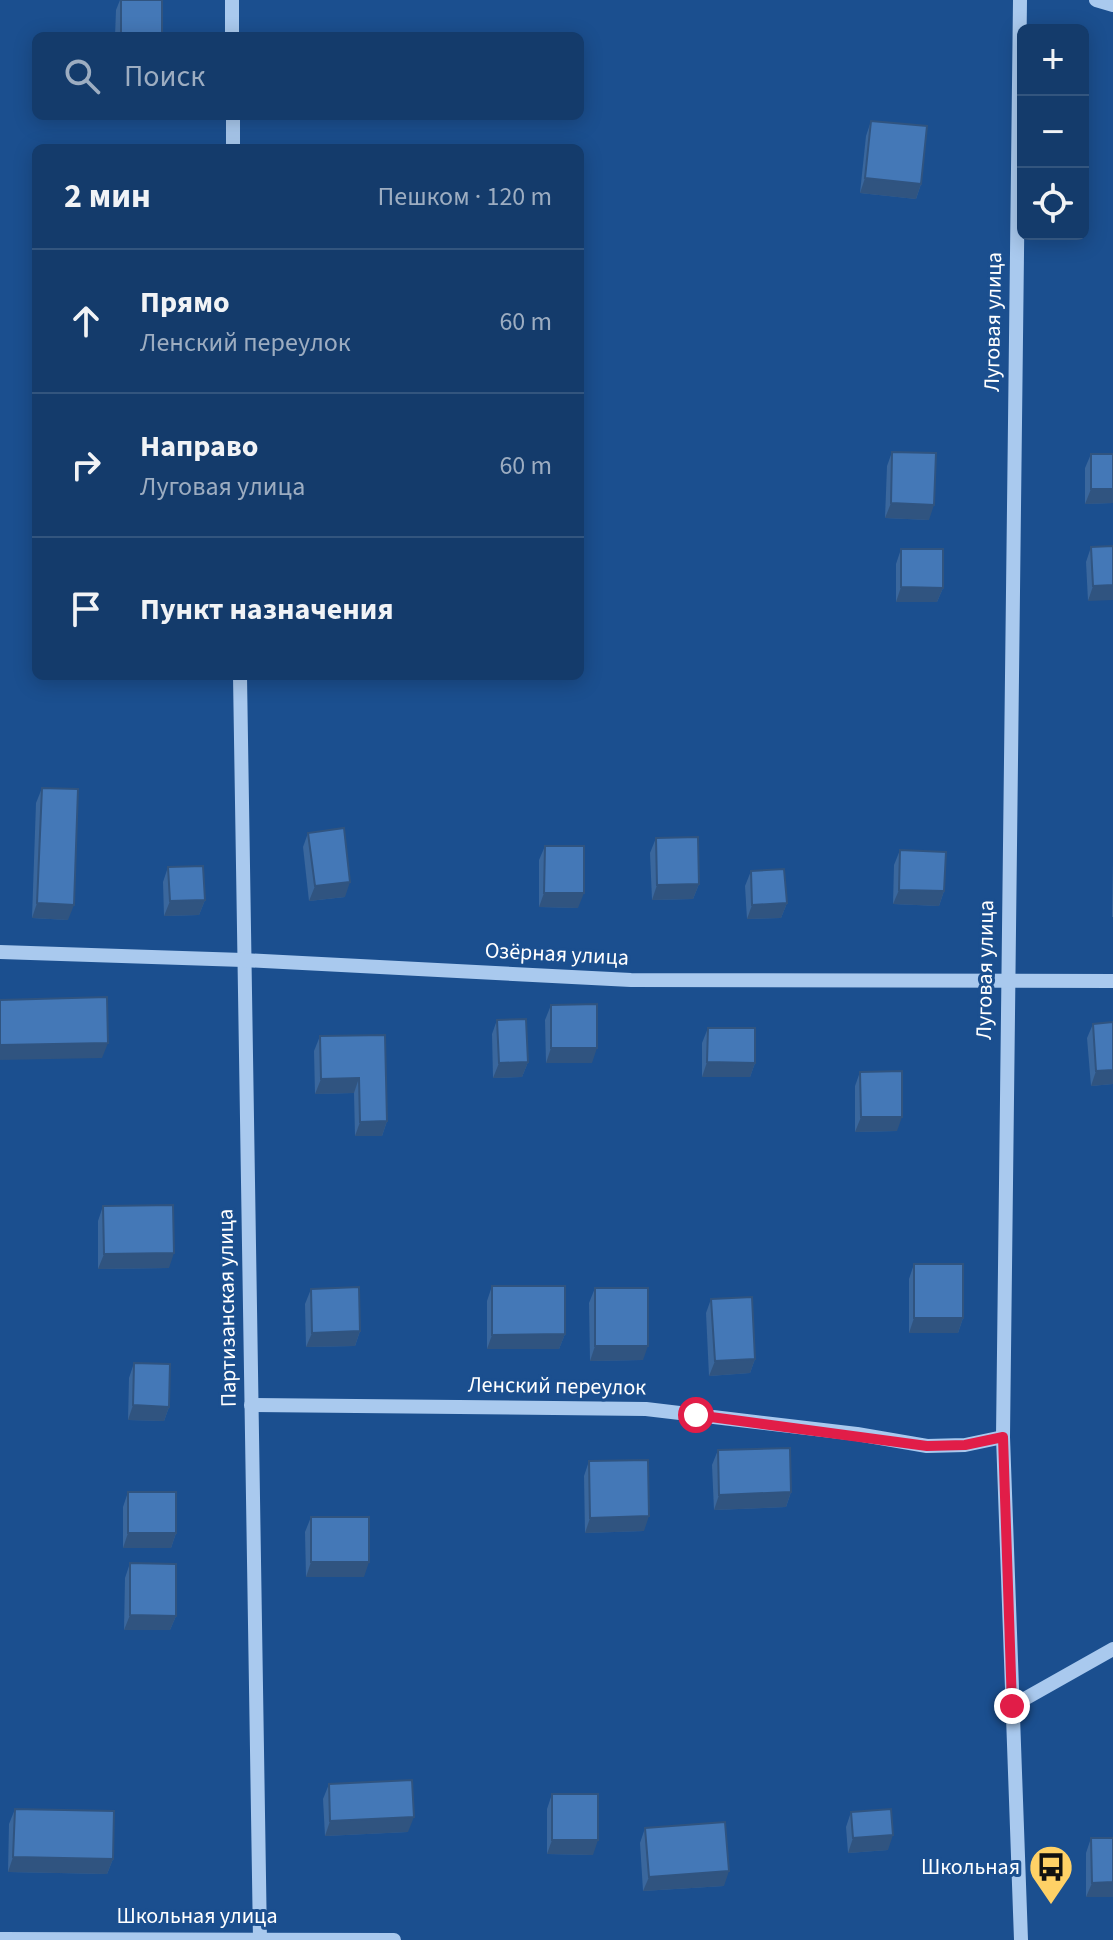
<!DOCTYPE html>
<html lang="ru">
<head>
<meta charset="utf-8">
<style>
  body { margin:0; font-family:"Source Sans 3",sans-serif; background:#1d4271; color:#f1f3f6 }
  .controls { position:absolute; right:24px; top:24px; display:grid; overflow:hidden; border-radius:12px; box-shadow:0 4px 20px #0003 }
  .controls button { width:72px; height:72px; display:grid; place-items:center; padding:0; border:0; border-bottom:2px solid #33557e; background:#143b6b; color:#f1f3f6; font:40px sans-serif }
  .stop { position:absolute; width:24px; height:24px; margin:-18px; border:6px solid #e11d48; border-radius:50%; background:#fff }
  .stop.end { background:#e11d48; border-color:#fff; box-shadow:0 2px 8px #0008 }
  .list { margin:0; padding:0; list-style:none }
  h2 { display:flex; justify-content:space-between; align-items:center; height:104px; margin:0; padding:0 32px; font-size:34px }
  h2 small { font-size:26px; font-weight:400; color:#9dadc1 }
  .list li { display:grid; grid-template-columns:52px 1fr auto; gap:24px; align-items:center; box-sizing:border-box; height:144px; padding:0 32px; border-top:2px solid #33557e }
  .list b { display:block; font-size:30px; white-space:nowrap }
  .list p { margin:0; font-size:26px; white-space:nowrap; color:#9dadc1 }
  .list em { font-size:26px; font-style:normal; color:#9dadc1 }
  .icon { flex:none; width:44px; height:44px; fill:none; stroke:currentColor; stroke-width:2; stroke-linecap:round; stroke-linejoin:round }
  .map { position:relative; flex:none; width:1113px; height:1940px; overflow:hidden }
  .search { position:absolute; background:#143b6b; box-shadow:0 4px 20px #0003; left:32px; top:32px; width:552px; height:88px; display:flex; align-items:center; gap:20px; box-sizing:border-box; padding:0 28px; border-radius:12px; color:#9dadc1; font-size:30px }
  .panel { position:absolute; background:#143b6b; box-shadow:0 4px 20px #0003; left:32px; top:144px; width:552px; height:536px; border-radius:12px }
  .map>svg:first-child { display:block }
</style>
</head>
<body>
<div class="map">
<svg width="1113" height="1940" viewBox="0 0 1113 1940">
  <rect width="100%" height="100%" fill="#1b4f8f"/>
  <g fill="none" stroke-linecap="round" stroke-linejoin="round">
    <!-- minor -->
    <g stroke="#a9c9ee" stroke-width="14">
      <polyline points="232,0 232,36"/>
      <polyline points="1020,0 1003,1437 1021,1940"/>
      <polyline points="1096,0 1113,5"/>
      <polyline points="233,116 233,148"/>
      <polyline points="240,676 260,1940"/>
      <polyline points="0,952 243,960 631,980 1113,981"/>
      <polyline points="251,1405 646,1409 857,1434 927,1446 965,1445 1003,1437"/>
      <polyline points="1012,1706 1113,1649"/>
      <polyline points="0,1939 394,1940"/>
    </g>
  </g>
  <!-- wall -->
  <g fill="#3a679d">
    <polygon points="120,0 162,0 162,36 115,36 116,10"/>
    <polygon points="871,121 921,184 916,199 860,193 866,136"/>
    <polygon points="892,452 929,520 885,518 887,466"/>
    <polygon points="1091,454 1113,454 1113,503 1085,504 1085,468"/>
    <polygon points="1113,546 1088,601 1086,562 1091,547"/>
    <polygon points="901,549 943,588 937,602 896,602 896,564"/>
    <polygon points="42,788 68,920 32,918 36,803"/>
    <polygon points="308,833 345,897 309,901 303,847"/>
    <polygon points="656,838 699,884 693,899 652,900 650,853"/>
    <polygon points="545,846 578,908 539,907 539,860"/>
    <polygon points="900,850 944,891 939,906 893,904 894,865"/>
    <polygon points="1113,861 1113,917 1112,917"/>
    <polygon points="168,867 205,900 199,915 164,916 163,882"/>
    <polygon points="751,871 787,903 781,918 747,919 745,886"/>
    <polygon points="551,1005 592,1063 546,1063 545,1020"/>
    <polygon points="497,1020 528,1062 522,1077 493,1078 492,1034"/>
    <polygon points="1113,1022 1113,1084 1091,1086 1087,1038 1093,1024"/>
    <polygon points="708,1028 755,1063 750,1077 702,1077 702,1043"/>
    <polygon points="385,1035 387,1121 382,1136 355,1136 354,1093 315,1094 314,1051 320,1036"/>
    <polygon points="860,1072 897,1131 855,1132 855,1086"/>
    <polygon points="103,1206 169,1268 98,1269 98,1221"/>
    <polygon points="914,1264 963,1318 958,1333 909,1333 909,1279"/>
    <polygon points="492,1286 565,1334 559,1349 487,1349 487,1301"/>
    <polygon points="595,1288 643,1360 590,1361 589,1303"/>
    <polygon points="311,1289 360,1331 355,1346 306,1347 305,1304"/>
    <polygon points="711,1299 755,1359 750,1373 709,1376 706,1313"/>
    <polygon points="134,1363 169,1407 164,1421 128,1420 129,1378"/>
    <polygon points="718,1450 791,1492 786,1507 714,1510 712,1465"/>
    <polygon points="589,1461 644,1531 585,1533 584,1476"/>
    <polygon points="128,1492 176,1533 171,1548 123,1548 123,1507"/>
    <polygon points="311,1517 364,1577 306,1577 305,1532"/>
    <polygon points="130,1563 176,1616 170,1630 124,1630 125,1578"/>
    <polygon points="329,1784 408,1832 325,1836 323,1799"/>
    <polygon points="552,1794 593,1855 547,1854 547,1809"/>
    <polygon points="15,1809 113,1859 107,1874 8,1872 9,1824"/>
    <polygon points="851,1812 888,1850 848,1853 846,1827"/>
    <polygon points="645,1828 724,1886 643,1891 640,1843"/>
    <polygon points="1091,1838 1113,1838 1113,1897 1086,1897 1086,1853"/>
  </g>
  <!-- shaded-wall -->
  <g fill="#305480">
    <polygon points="865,178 921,184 916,199 860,193"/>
    <polygon points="1091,489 1113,489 1113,503 1085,504"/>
    <polygon points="891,503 934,505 929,520 885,518"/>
    <polygon points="1113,585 1113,600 1088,601 1093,586"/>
    <polygon points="901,587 943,588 937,602 896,602"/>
    <polygon points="350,882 345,897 309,901 315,886"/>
    <polygon points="699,884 693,899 652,900 657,885"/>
    <polygon points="899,890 944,891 939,906 893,904"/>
    <polygon points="544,893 584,893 578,908 539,907"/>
    <polygon points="205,900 199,915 164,916 170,901"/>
    <polygon points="37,903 74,905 68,920 32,918"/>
    <polygon points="787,903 781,918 747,919 752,905"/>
    <polygon points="108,1043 102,1058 0,1060 0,1045"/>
    <polygon points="551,1048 597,1048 592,1063 546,1063"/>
    <polygon points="528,1062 522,1077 493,1078 499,1063"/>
    <polygon points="707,1062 755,1063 750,1077 702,1077"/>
    <polygon points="1113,1070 1113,1084 1091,1086 1096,1071"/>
    <polygon points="359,1078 354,1093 315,1094 321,1079"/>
    <polygon points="861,1117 902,1117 897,1131 855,1132"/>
    <polygon points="387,1121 382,1136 355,1136 360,1122"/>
    <polygon points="174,1253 169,1268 98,1269 104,1254"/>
    <polygon points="914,1318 963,1318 958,1333 909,1333"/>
    <polygon points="360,1331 355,1346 306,1347 312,1333"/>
    <polygon points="565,1334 559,1349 487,1349 492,1335"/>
    <polygon points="595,1346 648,1346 643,1360 590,1361"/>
    <polygon points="755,1359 750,1373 709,1376 715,1361"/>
    <polygon points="133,1405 169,1407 164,1421 128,1420"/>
    <polygon points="791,1492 786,1507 714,1510 719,1495"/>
    <polygon points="649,1516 644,1531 585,1533 590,1518"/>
    <polygon points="128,1533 176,1533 171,1548 123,1548"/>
    <polygon points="311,1562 369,1562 364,1577 306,1577"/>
    <polygon points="130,1615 176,1616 170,1630 124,1630"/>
    <polygon points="414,1817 408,1832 325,1836 330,1821"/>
    <polygon points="893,1835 888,1850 848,1853 853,1838"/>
    <polygon points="552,1840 598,1840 593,1855 547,1854"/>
    <polygon points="13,1857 113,1859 107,1874 8,1872"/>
    <polygon points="729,1871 724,1886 643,1891 649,1877"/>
    <polygon points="1113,1882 1113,1897 1086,1897 1092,1883"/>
  </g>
  <!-- building -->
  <g fill="#4478b7" stroke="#305480" stroke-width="2">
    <rect x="121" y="0" width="41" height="36"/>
    <polygon points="871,121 927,126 921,184 865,178"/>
    <polygon points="892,452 936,453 934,505 891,503"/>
    <rect x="1091" y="454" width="22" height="35"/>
    <polygon points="1113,546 1113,585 1093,586 1091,547"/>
    <polygon points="901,549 943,549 943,588 901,587"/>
    <polygon points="42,788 78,789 74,905 37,903"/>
    <polygon points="344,828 350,882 315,886 308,833"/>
    <polygon points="698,837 699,884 657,885 656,838"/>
    <polygon points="545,846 584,846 584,893 544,893"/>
    <polygon points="900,850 946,852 944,891 899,890"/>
    <polygon points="203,866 205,900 170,901 168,867"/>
    <polygon points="784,869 787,903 752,905 751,871"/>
    <polygon points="107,997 108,1043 0,1045 0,1000"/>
    <polygon points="597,1004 597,1048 551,1048 551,1005"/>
    <polygon points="526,1019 528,1062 499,1063 497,1020"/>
    <polygon points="1113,1022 1113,1070 1096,1071 1093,1024"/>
    <polygon points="708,1028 755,1028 755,1063 707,1062"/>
    <polygon points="385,1035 387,1121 360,1122 359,1078 321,1079 320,1036"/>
    <polygon points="902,1071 902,1117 861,1117 860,1072"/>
    <polygon points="173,1205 174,1253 104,1254 103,1206"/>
    <rect x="914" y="1264" width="49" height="54"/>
    <polygon points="492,1286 565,1286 565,1334 492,1335"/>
    <polygon points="359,1287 360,1331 312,1333 311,1289"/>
    <rect x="595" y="1288" width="53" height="58"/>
    <polygon points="752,1297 755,1359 715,1361 711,1299"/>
    <polygon points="134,1363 170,1364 169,1407 133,1405"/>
    <polygon points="790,1448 791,1492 719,1495 718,1450"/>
    <polygon points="648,1460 649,1516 590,1518 589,1461"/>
    <rect x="128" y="1492" width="48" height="41"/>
    <rect x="311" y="1517" width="58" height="45"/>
    <polygon points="130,1563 176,1564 176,1616 130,1615"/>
    <polygon points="412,1780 414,1817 330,1821 329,1784"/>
    <rect x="552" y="1794" width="46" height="46"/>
    <polygon points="15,1809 114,1811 113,1859 13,1857"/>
    <polygon points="891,1809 893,1835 853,1838 851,1812"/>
    <polygon points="725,1822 729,1871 649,1877 645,1828"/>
    <polygon points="1091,1838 1113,1838 1113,1882 1092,1883"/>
  </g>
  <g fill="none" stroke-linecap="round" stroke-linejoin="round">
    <!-- route -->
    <polyline stroke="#e11d48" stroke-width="10" points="696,1415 927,1446 965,1445 1003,1437 1012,1706"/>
  </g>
  <!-- icons -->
  <defs>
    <g id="bus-pin" transform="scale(2.3)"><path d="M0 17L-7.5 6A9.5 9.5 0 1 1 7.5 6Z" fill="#ffd166" stroke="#1b4f8f"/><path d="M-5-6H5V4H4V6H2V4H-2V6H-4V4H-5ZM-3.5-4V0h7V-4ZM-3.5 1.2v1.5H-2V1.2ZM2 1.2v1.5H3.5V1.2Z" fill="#111"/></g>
  </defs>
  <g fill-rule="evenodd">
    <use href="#bus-pin" x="1051" y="1867"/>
  </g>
  <g text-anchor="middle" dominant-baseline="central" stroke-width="6" stroke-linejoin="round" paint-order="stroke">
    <!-- street labels -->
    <g font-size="22" fill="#fff" stroke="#1b4f8f">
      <text transform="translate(993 322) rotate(-89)">Луговая улица</text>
      <text transform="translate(557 954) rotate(3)">Озёрная улица</text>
      <text transform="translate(985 970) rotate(-89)">Луговая улица</text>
      <text transform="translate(227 1308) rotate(-91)">Партизанская улица</text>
      <text transform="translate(557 1386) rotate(1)">Ленский переулок</text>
      <text x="197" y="1916">Школьная улица</text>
    </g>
    <!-- poi labels -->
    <g font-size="22" fill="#fff" stroke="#1b4f8f" text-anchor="end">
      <text x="1020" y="1867">Школьная</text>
    </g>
  </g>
</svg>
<div class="controls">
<button>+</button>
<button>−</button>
<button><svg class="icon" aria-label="locate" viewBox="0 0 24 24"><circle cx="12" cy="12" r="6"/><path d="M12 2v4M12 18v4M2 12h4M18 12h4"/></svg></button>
</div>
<div class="stop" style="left:696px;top:1415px"></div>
<div class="stop end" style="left:1012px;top:1706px"></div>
<div class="search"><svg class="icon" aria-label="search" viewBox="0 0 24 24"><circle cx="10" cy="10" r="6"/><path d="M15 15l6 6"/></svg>Поиск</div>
<section class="panel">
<h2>2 мин<small>Пешком · 120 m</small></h2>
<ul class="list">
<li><svg class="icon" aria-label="ahead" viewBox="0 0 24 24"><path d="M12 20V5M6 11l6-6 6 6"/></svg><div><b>Прямо</b><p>Ленский переулок</p></div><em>60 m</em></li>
<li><svg class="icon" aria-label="right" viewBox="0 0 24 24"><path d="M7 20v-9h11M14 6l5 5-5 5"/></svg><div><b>Направо</b><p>Луговая улица</p></div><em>60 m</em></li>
<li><svg class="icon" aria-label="arrive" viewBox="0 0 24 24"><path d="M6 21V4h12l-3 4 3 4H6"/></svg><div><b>Пункт назначения</b></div></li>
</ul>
</section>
</div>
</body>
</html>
